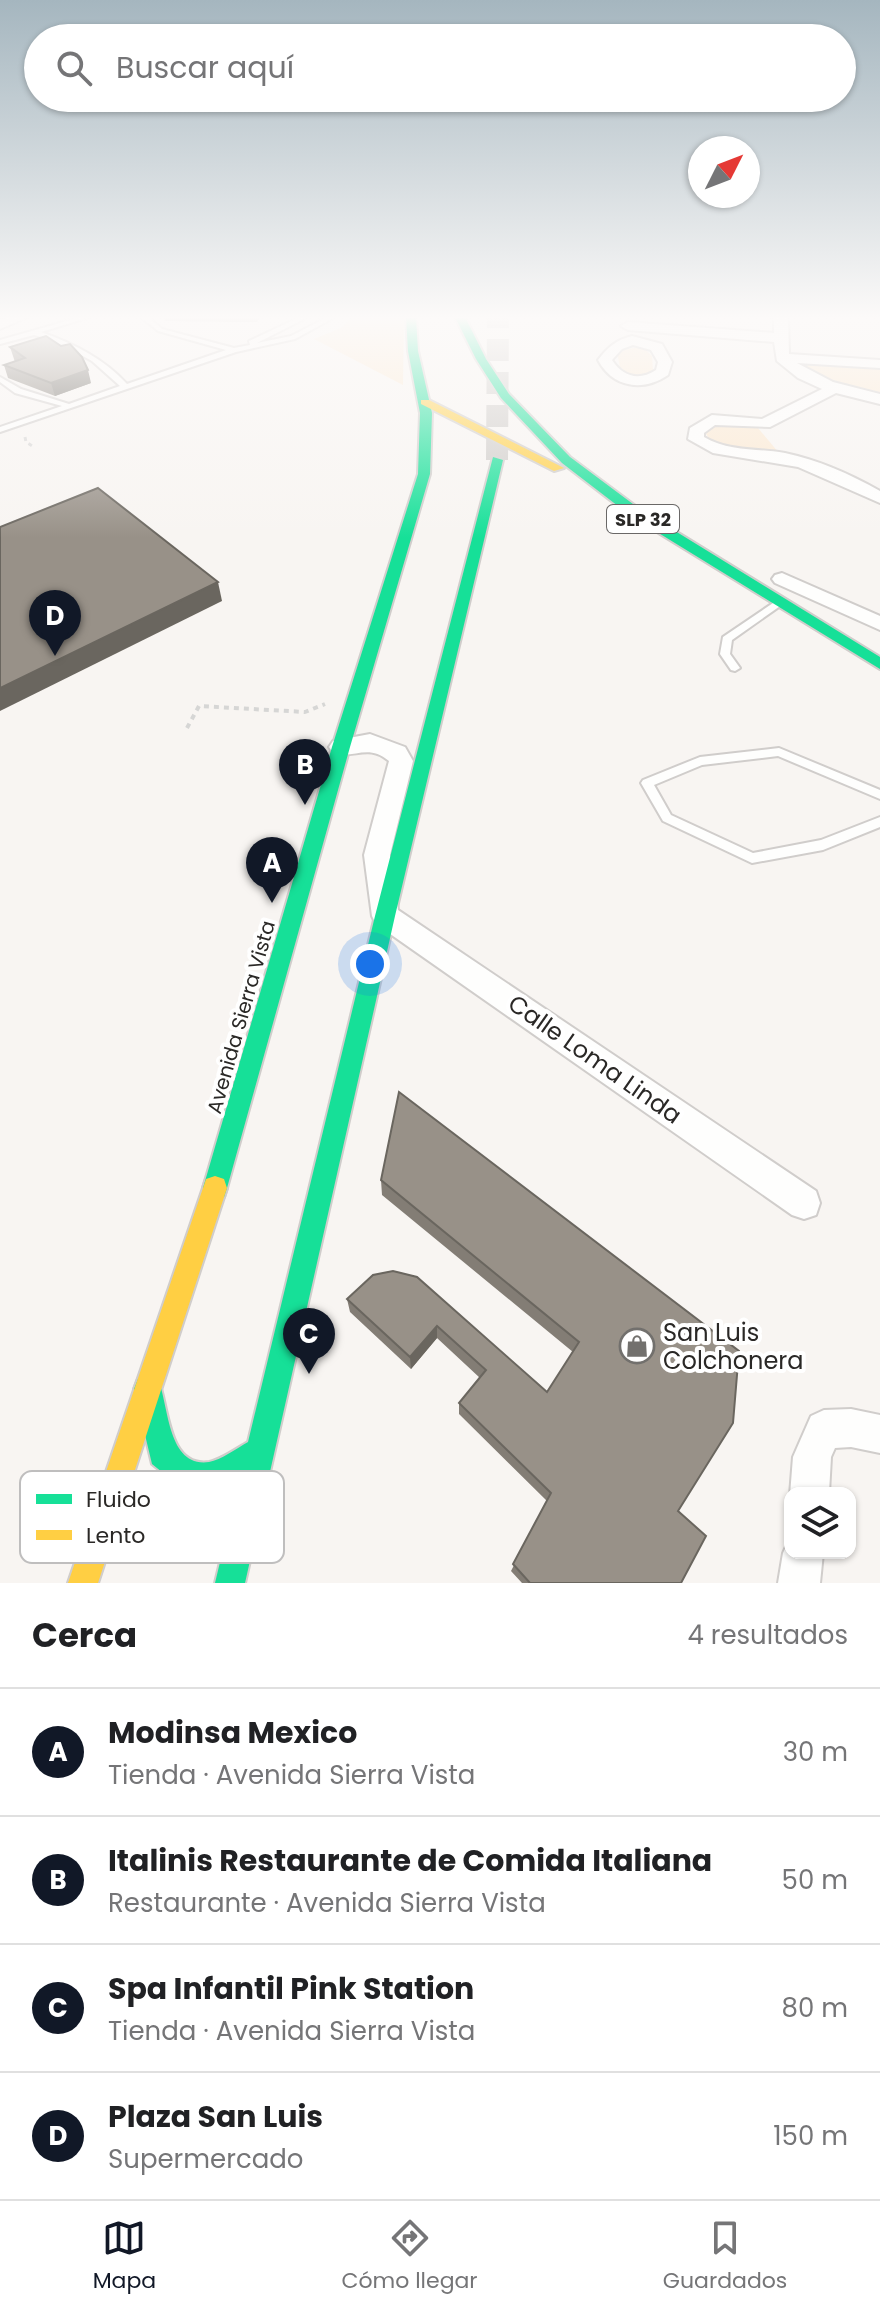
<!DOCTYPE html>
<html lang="es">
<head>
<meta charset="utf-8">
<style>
  body { margin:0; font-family:Poppins,sans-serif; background:#f6f6f6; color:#202124 }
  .controls { position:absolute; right:24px; bottom:24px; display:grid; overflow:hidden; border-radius:16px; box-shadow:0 2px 6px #0004 }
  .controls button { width:72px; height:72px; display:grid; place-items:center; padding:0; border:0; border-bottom:2px solid #e0e0e0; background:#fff; color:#202124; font:40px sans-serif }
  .compass { position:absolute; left:688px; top:136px; width:72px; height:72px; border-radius:50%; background:#fff; box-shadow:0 2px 6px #0004; rotate:48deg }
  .you { position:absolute; left:370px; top:964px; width:28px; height:28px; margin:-20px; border:6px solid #fff; border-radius:50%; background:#1a73e8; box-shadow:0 0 0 12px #1a73e833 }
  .badge { display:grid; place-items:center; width:52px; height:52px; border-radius:50%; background:#111827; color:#fff; font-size:26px; font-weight:700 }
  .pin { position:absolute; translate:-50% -66px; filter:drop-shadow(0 2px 4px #0008) }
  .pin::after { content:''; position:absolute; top:42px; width:28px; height:24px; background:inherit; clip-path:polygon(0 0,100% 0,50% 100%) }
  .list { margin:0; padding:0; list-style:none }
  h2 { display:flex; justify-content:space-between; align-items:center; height:104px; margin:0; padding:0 32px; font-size:34px }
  h2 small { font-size:26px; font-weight:400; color:#757577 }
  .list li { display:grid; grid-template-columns:52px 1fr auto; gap:24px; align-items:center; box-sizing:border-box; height:128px; padding:0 32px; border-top:2px solid #e0e0e0 }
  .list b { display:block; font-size:30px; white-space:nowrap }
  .list p { margin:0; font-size:26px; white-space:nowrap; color:#757577 }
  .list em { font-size:26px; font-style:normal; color:#757577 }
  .icon { flex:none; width:44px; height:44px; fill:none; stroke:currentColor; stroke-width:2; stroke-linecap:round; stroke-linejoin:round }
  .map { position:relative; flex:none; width:880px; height:1583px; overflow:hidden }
  .search { position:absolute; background:#fff; box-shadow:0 2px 6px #0004; left:24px; right:24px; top:24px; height:88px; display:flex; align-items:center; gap:20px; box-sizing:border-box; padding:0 28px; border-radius:44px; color:#757577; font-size:30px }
  .sheet { height:616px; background:#fff }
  nav { display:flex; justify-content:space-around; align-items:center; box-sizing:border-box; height:112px; border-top:2px solid #e0e0e0; background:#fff; font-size:22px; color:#757577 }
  nav a { display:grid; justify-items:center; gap:4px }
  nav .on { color:#111827 }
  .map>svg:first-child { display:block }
</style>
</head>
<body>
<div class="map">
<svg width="880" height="1583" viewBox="0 0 880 1583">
  <rect width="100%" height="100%" fill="#f8f5f2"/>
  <!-- green -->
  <g fill="#fbe8d0">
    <polygon points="353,317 404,317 403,385 314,339 341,328"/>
    <polygon points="633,348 644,348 652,356 653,371 642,377 621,372 617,352"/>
    <path d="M 801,363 L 880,368 L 880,392 C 851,392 823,383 801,363 Z"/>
    <polygon points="726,424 758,428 779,453 732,449 713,444 706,434 710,427"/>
  </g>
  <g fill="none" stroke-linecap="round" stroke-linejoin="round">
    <!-- secondary-tunnel -->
    <polyline stroke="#cfccc9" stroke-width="22" stroke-dasharray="22 11" stroke-linecap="butt" points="497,460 498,317"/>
    <!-- lane casing -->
    <g stroke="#d0cdcb" stroke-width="4">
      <g id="lane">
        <path d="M 81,317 L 90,317 L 41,332 C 74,344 103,358 127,384 L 226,350 L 158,331 L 141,317 L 148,317 L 162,329 L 234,348 L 250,345 L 249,341 L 300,317 L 308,317 L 257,343 L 291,336 L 328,317 L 335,317 L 295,339 L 236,352 L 0,432 L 0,427 L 62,406 L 15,393 L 0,382 L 0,377 L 21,389 L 69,404 L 120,386 L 92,361 L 70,349 L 45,338 L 34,335 L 0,344 L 0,340 Z"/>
        <polygon points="779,599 784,602 783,604 732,640 730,654 740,668 735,671 731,670 720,654 723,637"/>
        <polygon points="779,748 880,790 880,799 778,756 702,765 654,785 671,815 753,853 821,840 880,817 880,827 823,850 752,863 663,821 641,783 643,780 700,757"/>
      </g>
    </g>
    <!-- street casing -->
    <g stroke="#d0cdcb" stroke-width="4">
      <g id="street">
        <polygon points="10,317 28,317 0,329 0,320"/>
        <path d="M 774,317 L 788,317 L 789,354 L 880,360 L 880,368 L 797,363 L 833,382 L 880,394 L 880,404 L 836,393 L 770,427 L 715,425 L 704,433 L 704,437 C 729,452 757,448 785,453 C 818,460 850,474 880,491 L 880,503 L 798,467 L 713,453 L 688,439 L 690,428 L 712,415 L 762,419 L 822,389 L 798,378 L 777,361 L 774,342 L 628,330 L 621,326 L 628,322 L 774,333 Z"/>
        <path d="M 632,336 L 662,344 L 672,362 L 668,375 C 643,392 613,388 598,360 C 608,347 616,340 632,336 ZM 633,345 L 651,350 L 658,362 L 656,370 C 639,381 623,377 612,360 L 622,349 Z"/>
        <polygon points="782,573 880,616 880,630 775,583 772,579 775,575"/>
        <path d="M 370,734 L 405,747 L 413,761 L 390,855 L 398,910 L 816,1191 L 820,1203 L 816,1215 L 804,1219 L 792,1215 L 376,924 L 372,916 L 364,855 L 389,761 C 368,743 355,759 333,753 L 329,747 L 333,741 Z"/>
        <polygon points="851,1409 880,1415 880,1453 851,1447 835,1448 831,1457 829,1493 790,1495 793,1457 811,1416 824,1410"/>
        <polygon points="790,1538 790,1553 823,1553 820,1583 778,1583 783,1553"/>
      </g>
    </g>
    <!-- fast casing -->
    <g stroke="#d0cdcb" stroke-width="4">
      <g id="fast">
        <polygon points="406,317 416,317 418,351 432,413 430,474 350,747 227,1188 224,1197 215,1200 206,1197 203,1188 332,747 418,474 420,413 408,351"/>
        <polygon points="455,317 465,317 486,359 509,394 570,457 641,510 880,657 880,669 631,516 562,463 501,398 476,359"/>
        <path d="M 493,457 L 503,460 L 395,916 L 245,1583 L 215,1583 L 240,1478 L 212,1492 L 188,1490 L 178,1485 L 152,1464 L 134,1389 L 138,1379 L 148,1375 L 158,1379 C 169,1405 167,1468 209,1462 C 221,1460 237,1448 248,1442 L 375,916 Z"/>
      </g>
    </g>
    <!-- slow casing -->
    <g stroke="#d0cdcb" stroke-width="4">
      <g id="slow">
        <polygon points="421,400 429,400 564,468 554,471 421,404"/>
        <polygon points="215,1176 224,1179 227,1188 98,1583 68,1583 203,1188 206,1179"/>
      </g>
    </g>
    <!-- path-far1 -->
    <polyline stroke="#d6d6d5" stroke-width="3" stroke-dasharray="4 4" stroke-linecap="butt" points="25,437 26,442 34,447"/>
    <!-- path -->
    <polyline stroke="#d6d6d5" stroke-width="4" stroke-dasharray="5 5" stroke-linecap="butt" points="187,728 199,706 305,712 325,704"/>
    <!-- lane -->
    <use href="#lane" fill="#fefefd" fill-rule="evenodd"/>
    <!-- street -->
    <use href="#street" fill="#fefefd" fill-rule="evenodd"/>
    <!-- fast -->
    <use href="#fast" fill="#16e098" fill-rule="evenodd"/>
    <!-- slow -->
    <use href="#slow" fill="#ffcf43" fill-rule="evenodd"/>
  </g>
  <!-- wall -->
  <g fill="#837d75">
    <polygon points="164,317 260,317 257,322 165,321"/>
    <polygon points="10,347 91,383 55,396 8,378 4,365 15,362"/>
    <polygon points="381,1180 739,1351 678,1511 681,1583 522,1583 511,1571 547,1501 459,1414 459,1403 480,1378 437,1338 411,1369 350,1312 347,1299 373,1275 547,1392 573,1352 382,1195"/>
  </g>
  <!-- shaded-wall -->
  <g fill="#6a665f">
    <polygon points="88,370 91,383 55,396 51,383"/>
    <polygon points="218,582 222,601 0,711 0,688"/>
    <polygon points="437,1326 437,1338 411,1369 410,1357"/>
  </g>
  <!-- building -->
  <g fill="#989188" stroke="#6a665f" stroke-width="2">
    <polygon points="46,336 61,346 70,344 82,357 88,370 51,383 4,365 25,358 10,347"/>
    <polygon points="98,488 218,582 0,688 0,527"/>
    <polygon points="399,1092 739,1351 733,1423 678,1511 706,1536 681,1583 530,1583 513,1564 551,1493 459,1403 486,1370 437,1326 410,1357 347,1299 373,1275 393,1271 417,1277 547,1392 579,1342 381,1180"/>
  </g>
  <!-- sky -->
  <linearGradient id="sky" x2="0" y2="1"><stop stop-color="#a5b6bf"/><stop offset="0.59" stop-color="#fcfaf9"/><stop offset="1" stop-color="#fcfaf9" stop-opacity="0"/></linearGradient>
  <rect width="880" height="538" fill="url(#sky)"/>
  <!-- icons -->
  <defs>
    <g id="shop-ring" transform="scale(1.8)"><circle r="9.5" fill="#fff" stroke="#72706d" stroke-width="1.5"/><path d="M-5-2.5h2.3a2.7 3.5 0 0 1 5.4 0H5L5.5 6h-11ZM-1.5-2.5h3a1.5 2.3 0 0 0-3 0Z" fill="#72706d"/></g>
  </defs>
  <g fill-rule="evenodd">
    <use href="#shop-ring" x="637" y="1346"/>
  </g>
  <g text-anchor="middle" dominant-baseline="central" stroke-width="8" stroke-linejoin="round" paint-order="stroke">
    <!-- shield labels -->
    <rect fill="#fff" stroke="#6a6867" stroke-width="2" x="607" y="505" width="72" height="28" rx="6"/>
    <g font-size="18" font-weight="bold" fill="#2a2826">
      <text x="643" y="519">SLP 32</text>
    </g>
    <!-- street labels -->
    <g font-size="20" fill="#2a2826" stroke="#fff">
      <text transform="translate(241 1017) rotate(-74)">Avenida Sierra Vista</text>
    </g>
    <!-- near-street labels -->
    <g font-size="24" fill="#2a2826" stroke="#fff">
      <text transform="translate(595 1059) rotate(35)">Calle Loma Linda</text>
    </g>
    <!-- near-poi labels -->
    <g font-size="24" fill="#2a2826" stroke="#fff" text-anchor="start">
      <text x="663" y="1332">San Luis<tspan x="663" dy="28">Colchonera</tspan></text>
    </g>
  </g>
  <!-- legend -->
  <rect x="20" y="1471" width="264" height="92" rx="12" fill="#fff" stroke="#bfbebe" stroke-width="2"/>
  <rect x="36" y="1494" width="36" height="10" fill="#16e098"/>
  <rect x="36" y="1530" width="36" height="10" fill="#ffcf43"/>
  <g font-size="22" fill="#2a2826">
    <text x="86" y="1507">Fluido</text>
    <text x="86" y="1543">Lento</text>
  </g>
</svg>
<div class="controls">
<button><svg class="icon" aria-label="layers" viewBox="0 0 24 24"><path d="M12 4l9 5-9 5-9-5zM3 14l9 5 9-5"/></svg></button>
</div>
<svg class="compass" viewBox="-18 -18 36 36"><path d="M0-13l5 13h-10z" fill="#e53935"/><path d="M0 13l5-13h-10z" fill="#757577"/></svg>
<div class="you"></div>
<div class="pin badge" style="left:272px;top:903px">A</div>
<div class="pin badge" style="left:305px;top:805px">B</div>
<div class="pin badge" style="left:309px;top:1374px">C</div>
<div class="pin badge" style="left:55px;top:656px">D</div>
<div class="search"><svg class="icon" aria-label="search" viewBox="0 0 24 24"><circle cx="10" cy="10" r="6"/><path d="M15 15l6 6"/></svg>Buscar aquí</div>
</div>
<section class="sheet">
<h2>Cerca<small>4 resultados</small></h2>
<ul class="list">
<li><span class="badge">A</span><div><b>Modinsa Mexico</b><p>Tienda · Avenida Sierra Vista</p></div><em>30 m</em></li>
<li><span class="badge">B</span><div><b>Italinis Restaurante de Comida Italiana</b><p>Restaurante · Avenida Sierra Vista</p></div><em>50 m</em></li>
<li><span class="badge">C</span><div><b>Spa Infantil Pink Station</b><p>Tienda · Avenida Sierra Vista</p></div><em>80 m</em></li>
<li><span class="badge">D</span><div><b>Plaza San Luis</b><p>Supermercado</p></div><em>150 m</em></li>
</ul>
</section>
<nav>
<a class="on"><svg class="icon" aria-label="map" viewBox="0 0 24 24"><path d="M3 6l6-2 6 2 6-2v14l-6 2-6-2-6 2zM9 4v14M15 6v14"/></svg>Mapa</a>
<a><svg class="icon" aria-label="directions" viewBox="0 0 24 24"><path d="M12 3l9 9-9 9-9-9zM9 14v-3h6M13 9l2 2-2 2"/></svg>Cómo llegar</a>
<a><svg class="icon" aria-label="saved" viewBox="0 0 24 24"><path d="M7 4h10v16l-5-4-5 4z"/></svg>Guardados</a>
</nav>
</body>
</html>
